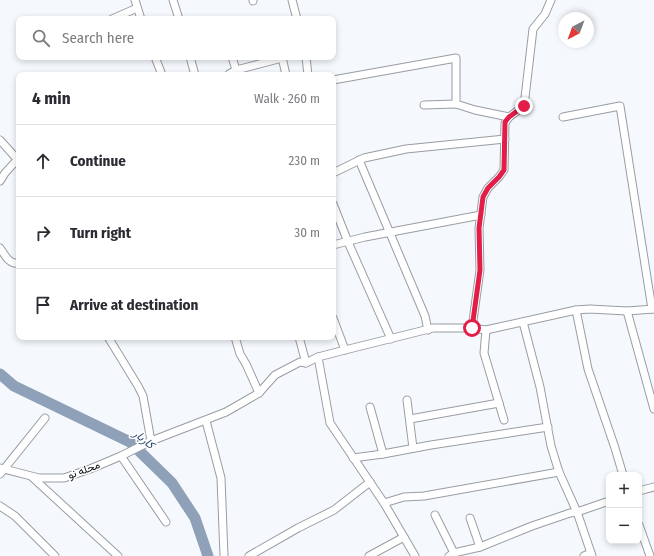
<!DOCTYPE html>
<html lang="en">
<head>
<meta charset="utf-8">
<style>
  body { margin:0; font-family:"Fira Sans Condensed",Vazirmatn,sans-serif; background:#f2f2f3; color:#2b2b33 }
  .controls { position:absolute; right:12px; bottom:12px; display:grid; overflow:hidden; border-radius:8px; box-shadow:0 2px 6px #0003 }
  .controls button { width:36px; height:36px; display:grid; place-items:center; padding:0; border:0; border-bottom:1px solid #e1e1e2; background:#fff; color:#2b2b33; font:20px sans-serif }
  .compass { position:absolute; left:558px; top:12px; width:36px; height:36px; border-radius:50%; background:#fff; box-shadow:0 2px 6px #0003; rotate:221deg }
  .stop { position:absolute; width:12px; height:12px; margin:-9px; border:3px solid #e11d48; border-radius:50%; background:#fff }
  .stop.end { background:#e11d48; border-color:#fff; box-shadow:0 1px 4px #0008 }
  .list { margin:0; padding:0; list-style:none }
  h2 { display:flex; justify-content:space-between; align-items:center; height:52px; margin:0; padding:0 16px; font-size:17px }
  h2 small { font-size:13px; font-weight:400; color:#7c7c81 }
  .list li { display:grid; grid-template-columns:26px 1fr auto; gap:12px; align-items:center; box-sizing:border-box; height:72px; padding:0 16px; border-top:1px solid #e1e1e2 }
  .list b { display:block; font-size:15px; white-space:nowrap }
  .list em { font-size:13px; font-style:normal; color:#7c7c81 }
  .icon { flex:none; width:22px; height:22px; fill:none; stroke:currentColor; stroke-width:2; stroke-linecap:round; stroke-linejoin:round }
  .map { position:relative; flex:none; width:654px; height:556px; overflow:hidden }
  .search { position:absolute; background:#fff; box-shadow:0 2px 6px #0003; left:16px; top:16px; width:320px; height:44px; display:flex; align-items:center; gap:10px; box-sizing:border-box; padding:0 14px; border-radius:8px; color:#7c7c81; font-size:15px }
  .panel { position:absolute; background:#fff; box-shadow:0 2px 6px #0003; left:16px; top:72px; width:320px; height:268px; border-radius:8px }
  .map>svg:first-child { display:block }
</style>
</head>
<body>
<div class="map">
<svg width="654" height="556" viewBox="0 0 654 556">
  <rect width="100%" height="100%" fill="#f5f9fe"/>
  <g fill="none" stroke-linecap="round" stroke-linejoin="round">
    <!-- river -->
    <polyline stroke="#8ea1b8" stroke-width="11" points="0,374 14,386 130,442 172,483 195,518 208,556"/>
    <!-- minor casing -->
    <g stroke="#999da3" stroke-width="9">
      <g id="minor">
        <polyline points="135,0 141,19"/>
        <polyline points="173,0 179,19"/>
        <polyline points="253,0 253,1"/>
        <polyline points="292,0 297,19"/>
        <polyline points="112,19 137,8"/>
        <polyline points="155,57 162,75"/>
        <polyline points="190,57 195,75"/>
        <polyline points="282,57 286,75"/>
        <polyline points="306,57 308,75"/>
        <polyline points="236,70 282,58"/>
        <polyline points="229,74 236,70 232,57"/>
        <polyline points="333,80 456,58 456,104 475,110 509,117"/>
        <polyline points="424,105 456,104"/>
        <polyline points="563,117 620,106 652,309"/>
        <polyline points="0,140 17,159 16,161 5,173 0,181"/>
        <polyline points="359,160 425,316 428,330"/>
        <polyline points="333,173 364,158 406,149 505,139"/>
        <polyline points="333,204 348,242 391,339"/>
        <polyline points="333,245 365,237 481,215"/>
        <path d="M 0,248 C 5,255 9,265 19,263"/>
        <polyline points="576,310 588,369 615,448 623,475"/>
        <polyline points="627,311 654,409"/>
        <polyline points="333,318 345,350"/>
        <polyline points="523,322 540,387 551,446 559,472 577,512 592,556"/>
        <polyline points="472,328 480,270 479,228 483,197 488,188 499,177 504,170 505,123 509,117 524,106 533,29 545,14 551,0"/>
        <polyline points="486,330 484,353 504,420"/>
        <polyline points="108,337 138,386 143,396 151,441"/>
        <polyline points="235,337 240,354 246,364 259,393"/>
        <polyline points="299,337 306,363"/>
        <polyline points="318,357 330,423 384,503 415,556"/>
        <polyline points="407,400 413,448"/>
        <polyline points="370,407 383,454"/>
        <polyline points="410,419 499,403"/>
        <polyline points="206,421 221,478 224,556"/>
        <polyline points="121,456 166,522"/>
        <polyline points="353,458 383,454 431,445 548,427"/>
        <polyline points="0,468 39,478 64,478 90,469 121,456 151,441 226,412 259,393 275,375 300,362 306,363 318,357 345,350 433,328 472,328 486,330 576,310 590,309 627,311 654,309"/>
        <polyline points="0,474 45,418"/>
        <polyline points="32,477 118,556"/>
        <polyline points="639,491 654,487"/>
        <polyline points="384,503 404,497 424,496 559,472"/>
        <polyline points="0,506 15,516 55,556"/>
        <polyline points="435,515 454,553"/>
        <polyline points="470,518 480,547"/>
        <polyline points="639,525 650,556"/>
        <polyline points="249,556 298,528 334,510 370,482"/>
        <polyline points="369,556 404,537"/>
        <polyline points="449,556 454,553 480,547 532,526 570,513 577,512 609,501"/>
        <polyline points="584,556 591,553"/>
      </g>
    </g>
    <!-- minor -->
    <use href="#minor" stroke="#fff" stroke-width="7"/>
  </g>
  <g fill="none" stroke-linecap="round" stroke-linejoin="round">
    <!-- route -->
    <polyline stroke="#e11d48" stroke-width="5" points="472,328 480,270 479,228 483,197 488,188 499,177 504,170 505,122 509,117 524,106"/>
  </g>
  <g text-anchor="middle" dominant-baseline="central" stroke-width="3" stroke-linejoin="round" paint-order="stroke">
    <!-- street labels -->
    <g font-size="11" fill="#0c0e10" stroke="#fff">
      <text transform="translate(84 470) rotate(-20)">محله نو</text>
    </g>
    <!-- water labels -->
    <g font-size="12" font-style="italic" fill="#2c4a6e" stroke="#fff">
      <text transform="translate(144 439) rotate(40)">کاربار</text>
    </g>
  </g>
</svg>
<div class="controls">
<button>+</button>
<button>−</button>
</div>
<svg class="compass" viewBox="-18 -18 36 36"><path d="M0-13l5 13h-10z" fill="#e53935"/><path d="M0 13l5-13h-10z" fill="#7c7c81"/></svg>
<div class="stop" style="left:472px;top:328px"></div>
<div class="stop end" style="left:524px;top:106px"></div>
<div class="search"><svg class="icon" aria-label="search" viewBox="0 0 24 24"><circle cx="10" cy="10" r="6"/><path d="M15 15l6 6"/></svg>Search here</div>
<section class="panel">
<h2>4 min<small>Walk · 260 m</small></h2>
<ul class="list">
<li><svg class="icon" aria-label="ahead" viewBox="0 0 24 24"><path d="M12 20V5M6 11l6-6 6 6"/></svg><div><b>Continue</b></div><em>230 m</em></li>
<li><svg class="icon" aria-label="right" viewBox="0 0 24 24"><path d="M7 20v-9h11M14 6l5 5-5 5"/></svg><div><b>Turn right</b></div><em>30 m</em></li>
<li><svg class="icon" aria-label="arrive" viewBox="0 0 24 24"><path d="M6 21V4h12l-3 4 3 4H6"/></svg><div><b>Arrive at destination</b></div></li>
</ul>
</section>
</div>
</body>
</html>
